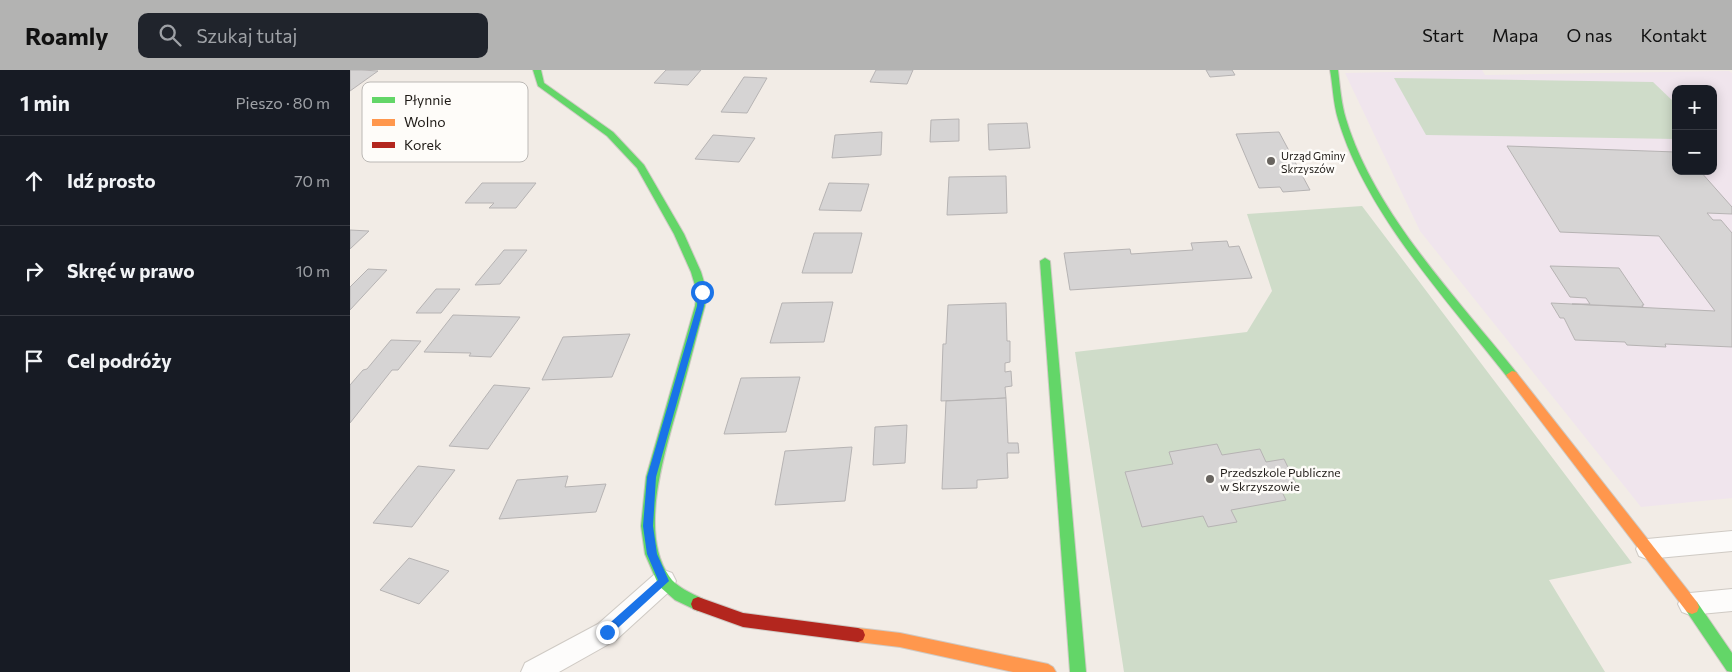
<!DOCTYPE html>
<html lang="pl">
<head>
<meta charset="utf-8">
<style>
  body { margin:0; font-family:Commissioner,sans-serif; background:#20242c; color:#f1f3f6 }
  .controls { position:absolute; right:15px; top:15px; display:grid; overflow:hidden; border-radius:10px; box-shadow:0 2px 12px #0003 }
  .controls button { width:45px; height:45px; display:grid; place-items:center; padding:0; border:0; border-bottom:1px solid #363941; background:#171b24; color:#f1f3f6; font:25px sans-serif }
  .stop { position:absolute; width:15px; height:15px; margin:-11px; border:4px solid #1a73e8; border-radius:50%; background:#fff }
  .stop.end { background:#1a73e8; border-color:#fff; box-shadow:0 1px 5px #0008 }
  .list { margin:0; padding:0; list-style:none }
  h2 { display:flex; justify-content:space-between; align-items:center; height:65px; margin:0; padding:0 20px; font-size:21px }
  h2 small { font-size:16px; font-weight:400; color:#9ea1a6 }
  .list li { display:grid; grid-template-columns:32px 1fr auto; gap:15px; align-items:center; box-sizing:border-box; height:90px; padding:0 20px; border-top:1px solid #363941 }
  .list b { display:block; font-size:19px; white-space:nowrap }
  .list em { font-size:16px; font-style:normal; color:#9ea1a6 }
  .icon { flex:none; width:28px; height:28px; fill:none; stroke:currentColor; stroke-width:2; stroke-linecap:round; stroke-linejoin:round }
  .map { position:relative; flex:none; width:1382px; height:602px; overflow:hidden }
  header { display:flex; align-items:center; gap:30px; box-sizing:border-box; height:70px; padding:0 25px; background:#b3b3b2; color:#111 }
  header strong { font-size:24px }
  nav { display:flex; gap:28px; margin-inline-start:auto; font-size:18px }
  .search { width:350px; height:45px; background:#20242c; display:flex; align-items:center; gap:12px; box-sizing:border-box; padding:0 18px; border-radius:10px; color:#9ea1a6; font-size:19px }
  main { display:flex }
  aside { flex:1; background:#171b24 }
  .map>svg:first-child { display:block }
</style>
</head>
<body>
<header>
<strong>Roamly</strong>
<div class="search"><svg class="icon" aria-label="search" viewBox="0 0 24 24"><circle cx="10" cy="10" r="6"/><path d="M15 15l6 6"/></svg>Szukaj tutaj</div>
<nav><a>Start</a><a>Mapa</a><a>O nas</a><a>Kontakt</a></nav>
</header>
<main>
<aside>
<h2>1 min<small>Pieszo · 80 m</small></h2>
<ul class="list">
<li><svg class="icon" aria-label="ahead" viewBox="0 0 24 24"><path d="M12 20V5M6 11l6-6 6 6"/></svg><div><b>Idź prosto</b></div><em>70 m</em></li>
<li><svg class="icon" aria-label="right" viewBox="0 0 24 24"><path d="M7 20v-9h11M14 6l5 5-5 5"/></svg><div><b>Skręć w prawo</b></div><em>10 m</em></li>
<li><svg class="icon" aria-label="arrive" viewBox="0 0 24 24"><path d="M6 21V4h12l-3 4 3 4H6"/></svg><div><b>Cel podróży</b></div></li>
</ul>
</aside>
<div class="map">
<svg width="1382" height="602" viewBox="0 0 1382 602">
  <rect width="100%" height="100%" fill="#f2ece6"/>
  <!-- education -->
  <path fill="#f0e5ed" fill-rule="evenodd" d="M 1132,0 L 1135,5 L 1379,1 L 1382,3 L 1382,428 L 1291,437 L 1070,161 L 995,3 ZM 1326,19 L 1363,19 L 1363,101 L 1326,101 Z"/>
  <!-- green -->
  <g fill="#cfdcc9">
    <polygon points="1044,8 1303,12 1326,34 1326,69 1076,65"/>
    <polygon points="1012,136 1282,493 1199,510 1255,602 774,602 725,282 897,262 922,221 897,144"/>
  </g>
  <!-- building -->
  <g fill="#d6d4d4" stroke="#b6b3b3">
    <polygon points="0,0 12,0 28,1 0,21"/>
    <polygon points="316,0 351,0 338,15 304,13"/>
    <polygon points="526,0 563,0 557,14 520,12"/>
    <polygon points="856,0 882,0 885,5 860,7"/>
    <polygon points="394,7 417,8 397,43 371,42"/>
    <polygon points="609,49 609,71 580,72 581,50"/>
    <polygon points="677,53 680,78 639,80 638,54"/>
    <polygon points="532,62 531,85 482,88 485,65"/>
    <polygon points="929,62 960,120 933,122 930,117 909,118 886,64"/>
    <polygon points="363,65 405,68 389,92 345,89"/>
    <polygon points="1157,76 1326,82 1326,101 1350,101 1382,137 1382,144 1357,143 1363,150 1371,150 1382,163 1382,277 1315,274 1316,277 1277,275 1275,272 1225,270 1214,248 1210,248 1201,233 1365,241 1309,166 1210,162"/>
    <polygon points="656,106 657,143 597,145 599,107"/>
    <polygon points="132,113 186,113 166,138 139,138 144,133 115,133"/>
    <polygon points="479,113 519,114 511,141 469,140"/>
    <polygon points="0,160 19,161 0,179"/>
    <polygon points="464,163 512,163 502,203 452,203"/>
    <polygon points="877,171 879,177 889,176 902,208 720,220 714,183 780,179 781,184 843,180 841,173"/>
    <polygon points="154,180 177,180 150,214 125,215"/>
    <polygon points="1200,196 1269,198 1294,235 1292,235 1293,237 1222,234 1240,234 1236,228 1220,227"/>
    <polygon points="18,199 37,200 0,240 0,217"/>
    <polygon points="86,219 110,219 91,243 66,243"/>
    <polygon points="483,232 474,272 420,273 432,233"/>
    <polygon points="656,233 657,271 660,271 660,292 655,293 655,302 661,301 662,316 655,317 656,328 591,331 593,274 596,274 598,235"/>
    <polygon points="103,245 170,247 141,287 119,286 121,283 74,282"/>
    <polygon points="280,264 262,307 192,310 213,267"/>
    <polygon points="41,270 71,271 48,300 42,300 0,353 0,315 13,300 17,299"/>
    <polygon points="450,307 436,362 374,364 391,308"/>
    <polygon points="144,315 180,318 138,379 99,376"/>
    <polygon points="656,328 658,373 668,373 669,383 657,383 658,408 627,410 627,418 592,419 596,331"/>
    <polygon points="557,355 555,393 523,395 525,357"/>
    <polygon points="867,374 872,385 910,379 916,392 934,389 947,416 930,418 936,430 881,440 887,452 858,457 853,446 792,457 775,402 823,394 819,382"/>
    <polygon points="502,377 495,431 425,435 435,381"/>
    <polygon points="68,396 105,400 62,457 23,453"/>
    <polygon points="218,406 215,417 256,414 246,442 149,449 167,410"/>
    <polygon points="59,488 99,501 69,534 30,520"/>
  </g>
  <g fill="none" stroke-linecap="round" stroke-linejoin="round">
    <!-- lane casing -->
    <g stroke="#cfcac4" stroke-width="2">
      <g id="lane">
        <polygon points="1382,461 1382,481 1297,489 1289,486 1286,479 1289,472 1297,469"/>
        <polygon points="314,500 322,503 326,511 322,519 266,570 209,602 171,602 175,593 248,554 306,503"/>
        <polygon points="1382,519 1382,541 1340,545 1332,542 1328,534 1332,526 1340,523"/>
      </g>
    </g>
    <!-- fast casing -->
    <g stroke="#cfcac4" stroke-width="2">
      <g id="fast">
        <path d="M 183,0 L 191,0 L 194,13 L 263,62 L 294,95 L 334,164 L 351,202 L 357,222 L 355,236 C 346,268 338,300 329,332 C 316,379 288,461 319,506 C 326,517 341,523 353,529 L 355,534 L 353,539 L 348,541 L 325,530 L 309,516 L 295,484 L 291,456 L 296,407 L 345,236 L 347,222 L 341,202 L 324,164 L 287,98 L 257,66 L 188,16 Z"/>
        <path d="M 980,0 L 988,0 C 990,16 991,33 996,49 C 1024,142 1106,227 1166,302 L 1168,305 L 1166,308 L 1158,308 C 1098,231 1016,144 988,49 C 983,33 983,16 980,0 Z"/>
        <polygon points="695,188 700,191 736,602 720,602 690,191"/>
        <polygon points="1342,530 1347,532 1382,583 1382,602 1377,601 1337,542 1335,537 1337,532"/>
      </g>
    </g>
    <!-- slow casing -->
    <g stroke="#cfcac4" stroke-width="2">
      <g id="slow">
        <polygon points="1162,301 1166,302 1347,532 1349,537 1347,542 1342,544 1337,542 1158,308 1156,305"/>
        <polygon points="508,558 550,563 698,594 703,597 706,602 663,602 550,577 508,572 503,570 501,565 503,560"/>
      </g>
    </g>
    <!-- jam casing -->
    <g stroke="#cfcac4" stroke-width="2">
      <polygon id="jam" points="348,527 393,543 508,558 513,560 515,565 513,570 508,572 393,557 343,539 341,534 343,529"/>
    </g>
    <!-- lane -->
    <use href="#lane" fill="#fdfcfb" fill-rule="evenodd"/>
    <!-- fast -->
    <use href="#fast" fill="#63d668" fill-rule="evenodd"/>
    <!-- slow -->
    <use href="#slow" fill="#ff974d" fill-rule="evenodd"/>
    <!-- jam -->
    <use href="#jam" fill="#b3261e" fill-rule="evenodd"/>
  </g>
  <!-- route -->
  <polygon fill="#1a73e8" points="352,219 355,222 354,236 306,407 303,456 307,484 319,511 257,568 253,566 252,562 253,559 308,510 297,484 293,456 297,407 347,236 348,222"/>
  <!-- markers -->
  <g fill="#68645f" stroke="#fefcf9" stroke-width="2">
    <circle cx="921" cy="91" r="5"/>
    <circle cx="860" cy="409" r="5"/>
  </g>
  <g text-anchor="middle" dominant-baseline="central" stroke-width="5" stroke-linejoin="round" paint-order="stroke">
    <!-- far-poi labels -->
    <g font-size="11" fill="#1e1a16" stroke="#fefcf9" text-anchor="start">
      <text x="931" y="85">Urząd Gminy<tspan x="931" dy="13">Skrzyszów</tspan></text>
    </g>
    <!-- poi labels -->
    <g font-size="12" fill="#1e1a16" stroke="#fefcf9" text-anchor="start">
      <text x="870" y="402">Przedszkole Publiczne<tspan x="870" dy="14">w Skrzyszowie</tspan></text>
    </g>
  </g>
  <!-- legend -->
  <rect x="12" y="12" width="166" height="80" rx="8" fill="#fefcf9" stroke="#bbb8b5" stroke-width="1"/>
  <rect x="22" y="27" width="23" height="6" fill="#63d668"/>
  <rect x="22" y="49" width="23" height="7" fill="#ff974d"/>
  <rect x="22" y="72" width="23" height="6" fill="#b3261e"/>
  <g font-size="14" fill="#1e1a16">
    <text x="54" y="35">Płynnie</text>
    <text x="54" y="57">Wolno</text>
    <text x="54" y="80">Korek</text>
  </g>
</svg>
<div class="controls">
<button>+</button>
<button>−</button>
</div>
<div class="stop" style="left:352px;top:222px"></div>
<div class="stop end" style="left:257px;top:562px"></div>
</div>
</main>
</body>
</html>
